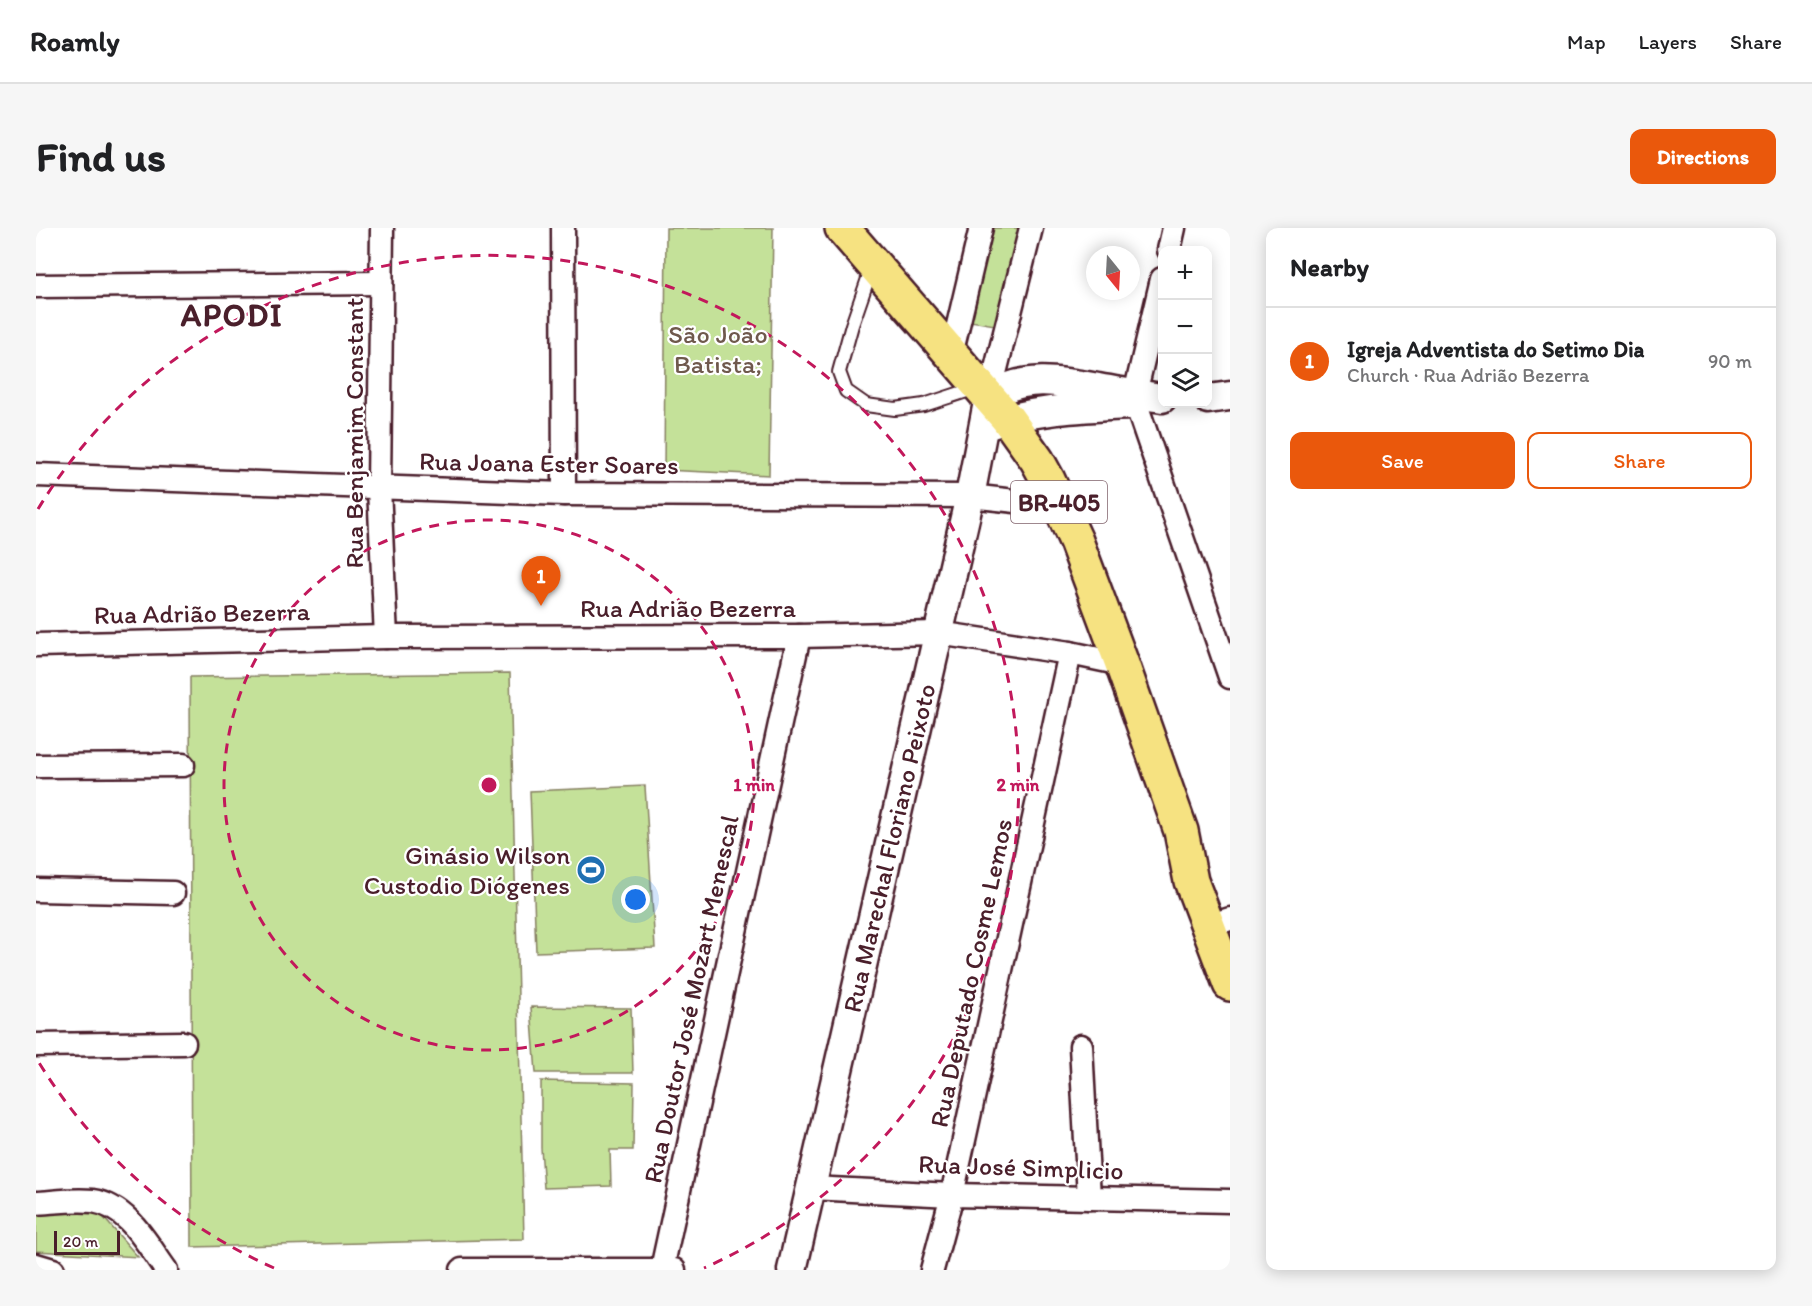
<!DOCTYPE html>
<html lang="en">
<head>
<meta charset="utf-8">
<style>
  body { margin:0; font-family:Itim,sans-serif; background:#f6f6f6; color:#202124 }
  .controls { position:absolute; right:18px; top:18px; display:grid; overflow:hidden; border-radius:12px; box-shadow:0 3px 15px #0003 }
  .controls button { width:54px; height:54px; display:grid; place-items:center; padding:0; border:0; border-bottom:2px solid #e0e0e0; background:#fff; color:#202124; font:30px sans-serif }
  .compass { position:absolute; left:1050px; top:18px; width:54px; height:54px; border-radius:50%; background:#fff; box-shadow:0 3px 15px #0003; rotate:162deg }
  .scale { position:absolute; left:18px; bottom:15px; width:66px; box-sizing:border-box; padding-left:6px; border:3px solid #4a1f2b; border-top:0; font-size:16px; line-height:21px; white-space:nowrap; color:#4a1f2b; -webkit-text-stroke:4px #fff; paint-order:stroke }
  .you { position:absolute; left:600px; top:672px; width:21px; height:21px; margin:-15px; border:4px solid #fff; border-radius:50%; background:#1a73e8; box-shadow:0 0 0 9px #1a73e833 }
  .badge { display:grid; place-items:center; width:39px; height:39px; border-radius:50%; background:#ea580c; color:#fff; font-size:20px; font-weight:700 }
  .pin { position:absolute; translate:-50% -50px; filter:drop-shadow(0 2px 3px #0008) }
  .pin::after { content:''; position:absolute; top:32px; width:21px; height:18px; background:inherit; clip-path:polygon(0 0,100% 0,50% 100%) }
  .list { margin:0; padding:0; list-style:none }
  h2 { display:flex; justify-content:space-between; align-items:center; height:78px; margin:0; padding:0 24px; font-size:26px }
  h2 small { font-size:20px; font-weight:400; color:#757577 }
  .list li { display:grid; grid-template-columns:39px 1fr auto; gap:18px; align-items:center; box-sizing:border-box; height:108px; padding:0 24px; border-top:2px solid #e0e0e0 }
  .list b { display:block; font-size:22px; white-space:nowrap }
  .list p { margin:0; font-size:20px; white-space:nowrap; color:#757577 }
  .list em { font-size:20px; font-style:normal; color:#757577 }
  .actions { display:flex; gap:12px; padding:18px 24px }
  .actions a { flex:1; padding:14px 0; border:2px solid #ea580c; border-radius:12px; text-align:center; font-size:21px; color:#ea580c }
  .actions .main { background:#ea580c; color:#fff }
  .icon { flex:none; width:33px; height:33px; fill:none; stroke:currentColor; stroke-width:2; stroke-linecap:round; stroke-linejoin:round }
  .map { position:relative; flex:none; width:1194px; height:1042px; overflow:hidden; border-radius:12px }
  header { display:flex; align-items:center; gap:36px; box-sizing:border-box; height:84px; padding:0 30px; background:#fff; border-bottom:2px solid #e0e0e0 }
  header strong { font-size:28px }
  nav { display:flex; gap:33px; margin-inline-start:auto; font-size:21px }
  .intro { display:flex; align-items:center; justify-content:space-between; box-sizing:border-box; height:144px; padding:0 36px }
  h1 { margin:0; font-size:42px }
  .button { padding:15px 27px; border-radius:12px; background:#ea580c; color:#fff; font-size:21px; font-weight:700 }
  main { display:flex; gap:36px; padding:0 36px }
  aside { flex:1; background:#fff; border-radius:12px; box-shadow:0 3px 15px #0003 }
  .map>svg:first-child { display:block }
</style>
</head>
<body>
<header>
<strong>Roamly</strong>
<nav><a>Map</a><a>Layers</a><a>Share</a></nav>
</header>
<div class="intro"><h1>Find us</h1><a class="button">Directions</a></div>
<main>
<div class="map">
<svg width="1194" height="1042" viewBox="0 0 1194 1042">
  <rect width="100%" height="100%" fill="#fff"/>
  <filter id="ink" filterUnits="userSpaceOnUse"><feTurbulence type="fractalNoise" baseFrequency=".0167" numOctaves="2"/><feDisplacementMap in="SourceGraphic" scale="12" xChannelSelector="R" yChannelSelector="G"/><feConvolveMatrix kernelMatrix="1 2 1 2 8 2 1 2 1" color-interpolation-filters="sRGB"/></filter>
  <g filter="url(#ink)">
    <!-- green -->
    <g fill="#c4e199" stroke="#878062" stroke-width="1.5">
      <polygon points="630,0 737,0 733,247 628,242"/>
      <polygon points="955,0 988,0 965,98 934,93"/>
      <polygon points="474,445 488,1011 156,1019 154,449"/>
      <polygon points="609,558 619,720 500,724 494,563"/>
      <polygon points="495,779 595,780 597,845 500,845"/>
      <polygon points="505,853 598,855 597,922 574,922 575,958 508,960 505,920"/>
      <polygon points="0,972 54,974 102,1029 0,1023"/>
    </g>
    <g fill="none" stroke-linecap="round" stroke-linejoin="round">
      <!-- service casing -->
      <g stroke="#4a1f2b" stroke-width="16">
        <polyline id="service" points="836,39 816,97 803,144 810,163 830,177 859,181 888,177 943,159"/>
      </g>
      <!-- minor casing -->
      <g stroke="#4a1f2b" stroke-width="27">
        <g id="minor">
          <polyline points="346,0 343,260 350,409"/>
          <polyline points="527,0 528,266"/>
          <polyline points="1133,22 1138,0"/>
          <polyline points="1126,51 1099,166 1100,176 1194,449"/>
          <polyline points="0,58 345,55"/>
          <polyline points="915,127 945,0"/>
          <polyline points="953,169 995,0"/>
          <polyline points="0,247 528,266 934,268 1025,278"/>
          <polyline points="0,417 350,409 763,408 902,405 1034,425 1086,436"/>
          <polyline points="0,538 147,537"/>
          <polyline points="0,662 137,665"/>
          <polyline points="1172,698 1194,691"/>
          <polyline points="0,817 148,815"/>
          <polyline points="1045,818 1053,970"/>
          <polyline points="775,960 916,967 1194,973"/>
          <path d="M 0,975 C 18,974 38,971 57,973 C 92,978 111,1016 130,1042"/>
          <polyline points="0,1037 17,1042"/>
          <polyline points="626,1041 763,408"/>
          <polyline points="426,1042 638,1042"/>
          <polyline points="896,1042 916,967 1034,425"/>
        </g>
      </g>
      <!-- tertiary casing -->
      <g stroke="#4a1f2b" stroke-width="33">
        <g id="tertiary">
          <polyline points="1172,171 1194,168"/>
          <path d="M 952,197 C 1000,181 1043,180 1093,177"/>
          <path d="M 756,1042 L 934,268 L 953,169 C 987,146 1024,153 1062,160 C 1083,164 1105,167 1126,170"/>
        </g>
      </g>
      <!-- trunk casing -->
      <g stroke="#4a1f2b" stroke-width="38">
        <polyline id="trunk" points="806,0 971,190 1001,232 1012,252 1040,313 1086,436 1145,603 1155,653 1194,756"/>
      </g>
      <!-- service -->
      <use href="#service" stroke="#fff" stroke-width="12"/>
      <!-- minor -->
      <use href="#minor" stroke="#fff" stroke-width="22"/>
      <!-- tertiary -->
      <use href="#tertiary" stroke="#fff" stroke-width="28"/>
      <!-- trunk -->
      <use href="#trunk" stroke="#f6e281" stroke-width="33"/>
    </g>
  </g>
  <!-- distance rings -->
  <g fill="none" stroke="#c2185b" stroke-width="3" stroke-dasharray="10 8">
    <circle cx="453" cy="557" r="265"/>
    <path d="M238 1040A529 529 0 0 1 2 833M2 281A529 529 0 1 1 668 1040"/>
  </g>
  <!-- icons -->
  <defs>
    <g id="stadium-disc" transform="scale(1.5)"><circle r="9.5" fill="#1f6fb2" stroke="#fff"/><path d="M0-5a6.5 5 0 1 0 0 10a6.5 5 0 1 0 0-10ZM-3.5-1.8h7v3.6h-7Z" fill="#fff"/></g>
  </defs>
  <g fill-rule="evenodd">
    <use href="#stadium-disc" x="555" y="642"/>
  </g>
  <g text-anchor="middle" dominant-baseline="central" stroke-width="4.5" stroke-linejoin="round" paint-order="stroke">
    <!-- shield labels -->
    <rect fill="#fff" stroke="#80626b" stroke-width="1.5" x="975" y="253" width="96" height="42" rx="4.5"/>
    <g font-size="24" font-weight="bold" fill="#4a1f2b">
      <text x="1023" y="274">BR-405</text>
    </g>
    <!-- park labels -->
    <g font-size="26" fill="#6f594c" stroke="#fff">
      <text x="682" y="106">São João<tspan x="682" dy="30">Batista;</tspan></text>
    </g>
    <!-- street labels -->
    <g font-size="26" fill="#4a1f2b" stroke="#fff">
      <text transform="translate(318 205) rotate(-90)">Rua Benjamim Constant</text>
      <text transform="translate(513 235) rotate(1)">Rua Joana Ester Soares</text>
      <text x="652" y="380">Rua Adrião Bezerra</text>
      <text transform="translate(166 385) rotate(-1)">Rua Adrião Bezerra</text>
      <text transform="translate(853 620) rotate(-77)">Rua Marechal Floriano Peixoto</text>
      <text transform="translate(935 745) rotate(-78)">Rua Deputado Cosme Lemos</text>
      <text transform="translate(655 771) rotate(-78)">Rua Doutor José Mozart Menescal</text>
      <text transform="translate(985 939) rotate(2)">Rua José Simplicio</text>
    </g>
    <!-- poi labels -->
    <g font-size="26" fill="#4a1f2b" stroke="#fff" text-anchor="end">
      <text x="534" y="627">Ginásio Wilson<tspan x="534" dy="30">Custodio Diógenes</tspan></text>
    </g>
    <!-- district labels -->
    <g font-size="32" font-weight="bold" letter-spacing="1.5" fill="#4a1f2b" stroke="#fff">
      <text x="196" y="87">APODI</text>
    </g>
  </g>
  <circle cx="453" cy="557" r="9" fill="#c2185b" stroke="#fff" stroke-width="3"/>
  <g font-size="18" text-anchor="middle" font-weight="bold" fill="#c2185b" stroke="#fff" stroke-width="4.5" stroke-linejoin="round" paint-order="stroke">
    <text x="718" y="563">1 min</text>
    <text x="982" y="563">2 min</text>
  </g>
</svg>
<div class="controls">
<button>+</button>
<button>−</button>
<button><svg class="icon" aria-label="layers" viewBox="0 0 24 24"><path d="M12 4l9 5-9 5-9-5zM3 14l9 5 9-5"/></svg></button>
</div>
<svg class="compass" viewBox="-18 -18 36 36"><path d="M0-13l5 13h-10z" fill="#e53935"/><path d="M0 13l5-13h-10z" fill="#757577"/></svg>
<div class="scale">20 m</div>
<div class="you"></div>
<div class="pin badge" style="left:505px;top:378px">1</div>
</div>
<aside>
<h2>Nearby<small></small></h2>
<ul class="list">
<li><span class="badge">1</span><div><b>Igreja Adventista do Setimo Dia</b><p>Church · Rua Adrião Bezerra</p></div><em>90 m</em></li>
</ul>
<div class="actions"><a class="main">Save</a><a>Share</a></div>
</aside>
</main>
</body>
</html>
